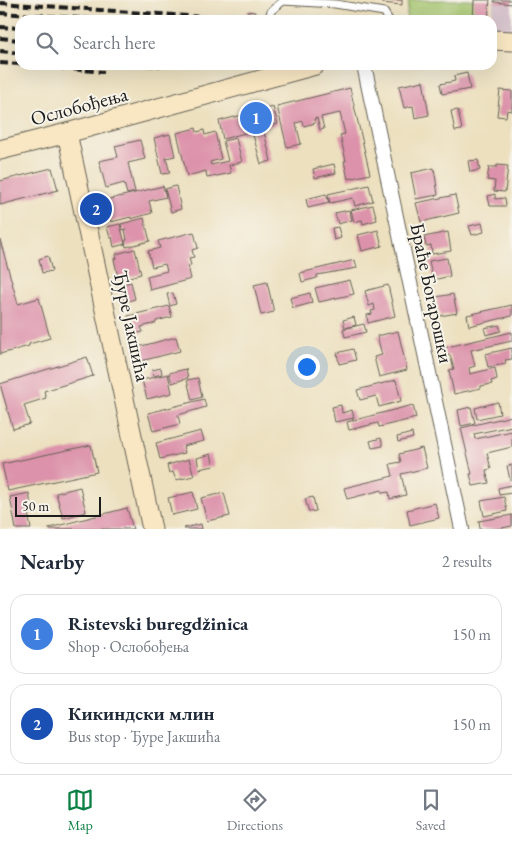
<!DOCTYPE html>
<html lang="en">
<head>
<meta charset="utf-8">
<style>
  body { margin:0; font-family:"EB Garamond",serif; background:#f6f6f7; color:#1f2937 }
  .scale { position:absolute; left:15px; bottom:12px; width:86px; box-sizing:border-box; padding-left:5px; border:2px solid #1c1c1c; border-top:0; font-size:14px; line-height:18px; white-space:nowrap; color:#1c1c1c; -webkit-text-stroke:4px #f7f3e8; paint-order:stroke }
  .you { position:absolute; left:306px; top:366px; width:18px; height:18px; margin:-12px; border:4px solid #fff; border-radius:50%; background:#1a73e8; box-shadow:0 0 0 8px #1a73e833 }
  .badge { display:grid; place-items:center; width:32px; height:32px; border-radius:50%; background:#0b8043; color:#fff; font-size:16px; font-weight:700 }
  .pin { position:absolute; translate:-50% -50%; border:2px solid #fff; box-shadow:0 1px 5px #0006 }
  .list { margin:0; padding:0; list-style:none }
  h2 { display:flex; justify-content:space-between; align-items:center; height:65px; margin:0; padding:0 20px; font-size:21px }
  h2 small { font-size:16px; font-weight:400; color:#747a83 }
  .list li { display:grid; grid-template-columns:32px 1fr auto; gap:15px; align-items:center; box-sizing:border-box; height:80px; margin:0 10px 10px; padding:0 10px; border:1px solid #e0e1e3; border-radius:15px }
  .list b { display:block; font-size:19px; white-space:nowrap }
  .list p { margin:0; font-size:16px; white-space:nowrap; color:#747a83 }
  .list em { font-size:16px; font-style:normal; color:#747a83 }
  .icon { flex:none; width:28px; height:28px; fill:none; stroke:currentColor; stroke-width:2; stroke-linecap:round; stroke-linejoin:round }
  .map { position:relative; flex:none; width:512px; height:529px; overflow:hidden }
  .search { position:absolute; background:#fff; box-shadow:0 5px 20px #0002; left:15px; right:15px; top:15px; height:55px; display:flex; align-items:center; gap:12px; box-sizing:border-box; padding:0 18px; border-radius:15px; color:#747a83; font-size:19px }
  .sheet { height:245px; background:#fff }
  nav { display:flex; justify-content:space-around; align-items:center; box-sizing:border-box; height:70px; border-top:1px solid #e0e1e3; background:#fff; font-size:14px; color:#747a83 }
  nav a { display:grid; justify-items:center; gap:2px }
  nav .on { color:#0b8043 }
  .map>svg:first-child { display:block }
</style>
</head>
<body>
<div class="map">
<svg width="512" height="529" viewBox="0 0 512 529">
  <rect width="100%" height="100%" fill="#f7f3e8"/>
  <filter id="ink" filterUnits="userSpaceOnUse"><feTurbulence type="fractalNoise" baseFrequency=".02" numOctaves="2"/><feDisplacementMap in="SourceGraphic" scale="10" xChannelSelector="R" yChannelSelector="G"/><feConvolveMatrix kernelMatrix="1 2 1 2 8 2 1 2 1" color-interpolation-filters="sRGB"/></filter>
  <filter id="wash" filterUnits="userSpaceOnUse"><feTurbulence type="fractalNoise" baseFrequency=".0096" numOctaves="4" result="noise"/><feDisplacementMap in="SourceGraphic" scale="20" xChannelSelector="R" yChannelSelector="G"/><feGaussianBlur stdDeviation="1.12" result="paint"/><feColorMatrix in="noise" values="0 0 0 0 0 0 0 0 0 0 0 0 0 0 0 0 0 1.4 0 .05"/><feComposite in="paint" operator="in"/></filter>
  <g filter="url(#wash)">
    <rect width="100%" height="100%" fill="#ece0bf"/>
    <!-- industrial -->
    <polygon fill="#d2bdc8" points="494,0 512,0 512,34 492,32 492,20 491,20"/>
    <!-- green -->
    <polygon fill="#a3c46d" stroke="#607044" points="409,0 475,0 475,20 406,20"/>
    <g id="blocks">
      <!-- building -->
      <g fill="#dc92aa">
        <polygon points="382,0 402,0 402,5 382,3"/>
        <polygon points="474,0 490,0 488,20 473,20"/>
        <polygon points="494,0 512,0 512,4 494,2"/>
        <polygon points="248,11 255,12 254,20 246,20"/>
        <polygon points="467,73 470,89 442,94 440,84 455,81 454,76"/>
        <polygon points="423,81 429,115 415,118 413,106 404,108 399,86"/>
        <polygon points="350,88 370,174 348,179 344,161 346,161 340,135 345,134 340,113 321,117 324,129 320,130 317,118 314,119 315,123 304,126 303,121 296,123 301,144 287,147 277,106"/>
        <polygon points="500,90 512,91 512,111 507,110 506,117 497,116"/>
        <polygon points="273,107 278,124 263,128 271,161 261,164 252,131 223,139 219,121"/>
        <polygon points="458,110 462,130 455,131 451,111"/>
        <polygon points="196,128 197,132 204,130 205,135 215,132 221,159 210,162 211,165 228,161 223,141 236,138 242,162 229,165 231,173 207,178 206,171 187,176 177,133"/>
        <polygon points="170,134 175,156 166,158 170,173 162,174 154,138"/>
        <polygon points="140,140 145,159 128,163 135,192 127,194 124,183 106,188 99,161 118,157 115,146"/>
        <polygon points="478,160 480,170 470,172 468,161"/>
        <polygon points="334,164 336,173 315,178 313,169"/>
        <polygon points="497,165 508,166 505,192 494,191 495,181 487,180 489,167 497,167"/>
        <polygon points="52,168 58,190 0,205 0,181"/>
        <polygon points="434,168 438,195 416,199 411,173"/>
        <polygon points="369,185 373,201 355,206 353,198 330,203 328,194"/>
        <polygon points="163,186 166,197 149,201 152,213 131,219 131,217 111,222 106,200"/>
        <polygon points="176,186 181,209 171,212 165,189"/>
        <polygon points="326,194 329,203 308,208 306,199"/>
        <polygon points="495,194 495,199 505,198 506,206 490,206 488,196"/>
        <polygon points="455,195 459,213 421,222 416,203"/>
        <polygon points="373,205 377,220 363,224 362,220 354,222 351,210"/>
        <polygon points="349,210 352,220 338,224 335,213"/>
        <polygon points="144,218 150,241 126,247 125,241 127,240 125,229 122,230 121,224"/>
        <polygon points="482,223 484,232 472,235 469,226"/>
        <polygon points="120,224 125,244 114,247 112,237 110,238 107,227"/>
        <polygon points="338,227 341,238 334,240 332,228"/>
        <polygon points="378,230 382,246 362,251 358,235"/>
        <polygon points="194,232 198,248 192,250 194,257 189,258 191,265 188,266 191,279 150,290 147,276 167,271 165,264 152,267 148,251 160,248 158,241"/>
        <polygon points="448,232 451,251 432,254 431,245 426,246 424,237"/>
        <polygon points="0,240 18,304 39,298 50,338 29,344 29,346 0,354"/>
        <polygon points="135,249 141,274 122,279 121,276 118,277 114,259 117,258 116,254"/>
        <polygon points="48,256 52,271 42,273 39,259"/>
        <polygon points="447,258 450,276 433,280 429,261"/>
        <polygon points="355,260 357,268 317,275 317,278 302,282 300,273"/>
        <polygon points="350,280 354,294 319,302 315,288"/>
        <polygon points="131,282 135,299 124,302 120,285"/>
        <polygon points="267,282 274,312 261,315 254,285"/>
        <polygon points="388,285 395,316 368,323 367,315 372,314 371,311 375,310 374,304 369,306 365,291"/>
        <polygon points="173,293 176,304 170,306 167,294"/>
        <polygon points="310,293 312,303 293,308 290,298"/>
        <polygon points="453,294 457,313 440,316 436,297"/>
        <polygon points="512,305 512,316 469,326 467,315"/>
        <polygon points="169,306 172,317 156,321 156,323 141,327 143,332 133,334 128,316"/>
        <polygon points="354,317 356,325 345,328 343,320"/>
        <polygon points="364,324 366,332 345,337 343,329"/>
        <polygon points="499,325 501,331 486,335 484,328"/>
        <polygon points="398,331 407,370 379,377 374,357 382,355 377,336"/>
        <polygon points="512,332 512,341 471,350 475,366 469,368 470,374 495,368 497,379 491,381 492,384 481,386 481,388 454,394 449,370 454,369 450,355 445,356 443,348"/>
        <polygon points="176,337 180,351 137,362 134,348"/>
        <polygon points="512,348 512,359 505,360 506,364 488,367 485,354"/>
        <polygon points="353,349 356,360 339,364 337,353"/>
        <polygon points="87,357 93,376 44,391 46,398 24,405 30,424 13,429 0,384"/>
        <polygon points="161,368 162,374 153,376 152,370"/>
        <polygon points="186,369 188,378 172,383 169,373"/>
        <polygon points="168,374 172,393 147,399 142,380"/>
        <polygon points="198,378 202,397 192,400 187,380"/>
        <polygon points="396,380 401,401 379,407 376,396 360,400 357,390"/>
        <polygon points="204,399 206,407 178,415 180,424 153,431 148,413"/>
        <polygon points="498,402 500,414 477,419 475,408"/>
        <polygon points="341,405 342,413 352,410 354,418 335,422 332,407"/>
        <polygon points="413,405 416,418 379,427 378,423 349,430 347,422"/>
        <polygon points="471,407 475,423 461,426 458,410"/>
        <polygon points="512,416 512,426 474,434 475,439 512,431 512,447 487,453 491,469 486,470 489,483 473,486 470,474 472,474 461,428"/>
        <polygon points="201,431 204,441 183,446 185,453 160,459 156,443"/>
        <polygon points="412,433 413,438 398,442 397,437"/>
        <polygon points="381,438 383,446 372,448 370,441"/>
        <polygon points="91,445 97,472 8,491 2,464"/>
        <polygon points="422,448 427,468 401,474 406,495 390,499 389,492 382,493 382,490 347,499 344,488 393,476 390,464 401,462 399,454"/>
        <polygon points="211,454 214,466 199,469 197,458"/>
        <polygon points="189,459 194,476 176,480 173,472 169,473 167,465"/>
        <polygon points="512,465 512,479 510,480 507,466"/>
        <polygon points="512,485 512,493 499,495 498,488"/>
        <polygon points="80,487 86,512 63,518 56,493"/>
        <polygon points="193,492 197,509 172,515 168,498"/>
        <polygon points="29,493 32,512 28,513 31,529 16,529 10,497"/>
        <polygon points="224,493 230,516 207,521 201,498"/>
        <polygon points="313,497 316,511 309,512 305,499"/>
        <polygon points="504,497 507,511 484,516 481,501"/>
        <polygon points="435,503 439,518 410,525 407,510"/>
        <polygon points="127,508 133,529 49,529 49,528"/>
        <polygon points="512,515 512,526 502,528 502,529 480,529 479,521"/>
        <polygon points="201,524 202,529 184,529 184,528"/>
      </g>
    </g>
  </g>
  <g filter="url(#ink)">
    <use href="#blocks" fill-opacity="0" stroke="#656155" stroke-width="1"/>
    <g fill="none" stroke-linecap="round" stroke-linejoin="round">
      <!-- service casing -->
      <g stroke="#656155" stroke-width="9">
        <polyline id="service" points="268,20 271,11 283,1 335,4 384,12 389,20"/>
      </g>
      <!-- minor casing -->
      <g stroke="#656155" stroke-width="16">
        <polyline id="minor" points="364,65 462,529"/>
      </g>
      <!-- secondary casing -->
      <g stroke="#656155" stroke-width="21">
        <g id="secondary">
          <polyline points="492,40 512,41"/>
          <polyline points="67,133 152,529"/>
          <polyline points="0,150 67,133 315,65"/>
        </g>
      </g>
      <!-- service -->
      <use href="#service" stroke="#fff" stroke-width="7"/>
      <!-- minor -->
      <use href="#minor" stroke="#fff" stroke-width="14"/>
      <!-- secondary -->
      <use href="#secondary" stroke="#f9e7c3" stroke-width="19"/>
      <!-- rail -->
      <g stroke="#1c1c1c" stroke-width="4" stroke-dasharray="8 4" stroke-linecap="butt">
        <polyline points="0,3 231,19"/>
        <polyline points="0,13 109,20"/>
        <polyline points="0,27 20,28"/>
        <polyline points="0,38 20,40"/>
        <polyline points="0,51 20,53"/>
        <polyline points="0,63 20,64"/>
        <polyline points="26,65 104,72"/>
        <polyline points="146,65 162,66"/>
      </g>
    </g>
  </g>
  <g text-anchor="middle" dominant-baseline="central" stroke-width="4" stroke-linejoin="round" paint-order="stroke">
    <!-- street labels -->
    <g font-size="20" fill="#1c1c1c" stroke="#f7f3e8">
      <text transform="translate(79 106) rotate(-15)">Ослобођења</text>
      <text transform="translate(432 293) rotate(78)">Браће Богарошки</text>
      <text transform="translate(132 326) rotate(78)">Ђуре Јакшића</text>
    </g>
  </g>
</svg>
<div class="scale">50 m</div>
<div class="you"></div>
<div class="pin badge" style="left:256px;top:118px;background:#3f7fe0">1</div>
<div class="pin badge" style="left:96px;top:209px;background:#1a4fb4">2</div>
<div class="search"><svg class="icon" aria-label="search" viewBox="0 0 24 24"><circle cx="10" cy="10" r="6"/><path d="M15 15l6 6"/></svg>Search here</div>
</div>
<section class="sheet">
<h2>Nearby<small>2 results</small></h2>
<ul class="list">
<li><span class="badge" style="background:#3f7fe0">1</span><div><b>Ristevski buregdžinica</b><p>Shop · Ослобођења</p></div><em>150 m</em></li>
<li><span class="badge" style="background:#1a4fb4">2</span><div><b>Кикиндски млин</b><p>Bus stop · Ђуре Јакшића</p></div><em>150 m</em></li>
</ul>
</section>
<nav>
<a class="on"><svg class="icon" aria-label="map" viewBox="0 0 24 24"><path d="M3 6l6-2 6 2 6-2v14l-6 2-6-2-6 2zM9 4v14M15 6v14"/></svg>Map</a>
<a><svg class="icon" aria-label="directions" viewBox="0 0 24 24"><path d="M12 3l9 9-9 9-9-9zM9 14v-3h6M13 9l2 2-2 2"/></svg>Directions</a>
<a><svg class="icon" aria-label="saved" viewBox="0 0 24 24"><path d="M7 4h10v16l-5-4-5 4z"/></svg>Saved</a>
</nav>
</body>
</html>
